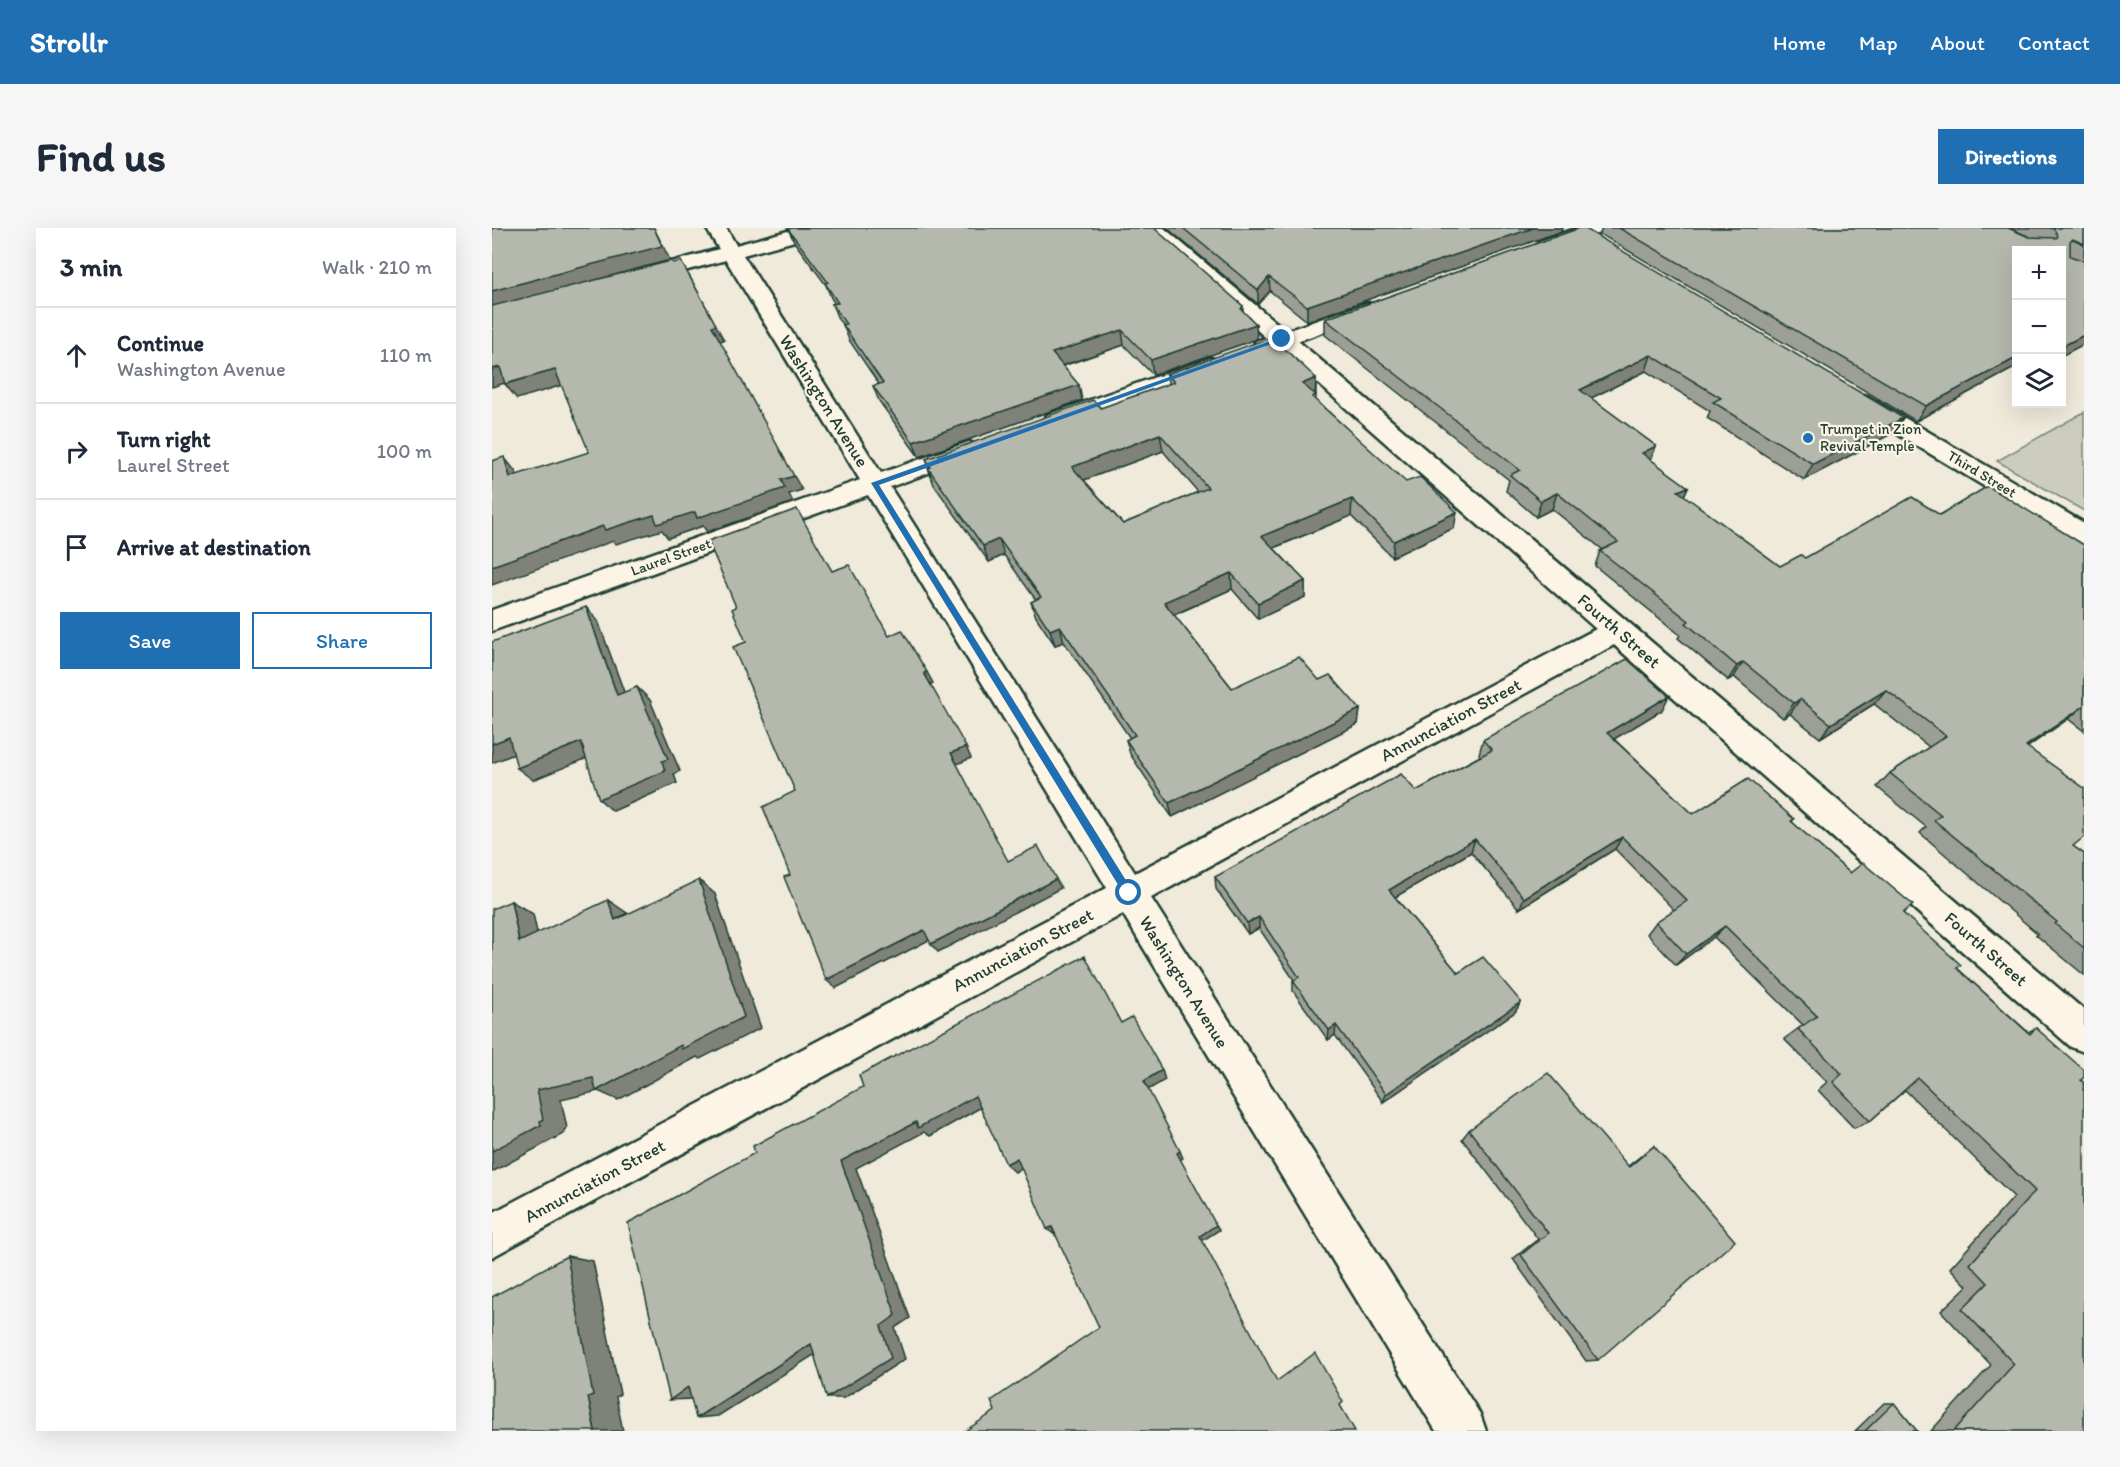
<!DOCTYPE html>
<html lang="en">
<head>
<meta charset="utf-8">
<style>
  body { margin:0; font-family:Itim,sans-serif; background:#f6f6f7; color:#1f2937 }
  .controls { position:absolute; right:18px; top:18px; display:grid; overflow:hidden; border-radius:0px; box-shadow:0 6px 24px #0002 }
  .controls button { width:54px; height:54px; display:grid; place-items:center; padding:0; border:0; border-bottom:2px solid #e0e1e3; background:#fff; color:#1f2937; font:30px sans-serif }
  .stop { position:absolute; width:18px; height:18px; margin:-14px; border:4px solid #1f6fb2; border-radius:50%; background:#fff }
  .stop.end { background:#1f6fb2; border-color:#fff; box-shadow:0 2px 6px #0008 }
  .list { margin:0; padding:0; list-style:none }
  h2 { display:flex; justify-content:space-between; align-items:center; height:78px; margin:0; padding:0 24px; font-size:26px }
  h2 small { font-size:20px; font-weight:400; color:#747a83 }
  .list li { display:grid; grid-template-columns:39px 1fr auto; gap:18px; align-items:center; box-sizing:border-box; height:96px; padding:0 24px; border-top:2px solid #e0e1e3 }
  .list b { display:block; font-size:22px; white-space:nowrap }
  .list p { margin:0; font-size:20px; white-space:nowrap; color:#747a83 }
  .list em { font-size:20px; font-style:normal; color:#747a83 }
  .actions { display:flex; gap:12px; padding:18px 24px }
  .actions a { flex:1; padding:14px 0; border:2px solid #1f6fb2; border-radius:0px; text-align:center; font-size:21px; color:#1f6fb2 }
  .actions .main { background:#1f6fb2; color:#fff }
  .icon { flex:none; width:33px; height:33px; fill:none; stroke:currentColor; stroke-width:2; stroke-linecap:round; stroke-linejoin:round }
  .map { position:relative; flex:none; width:1592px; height:1203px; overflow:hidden; border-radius:0px }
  header { display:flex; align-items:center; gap:36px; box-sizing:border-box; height:84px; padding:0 30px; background:#1f6fb2; color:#fff }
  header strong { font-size:28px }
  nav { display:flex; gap:33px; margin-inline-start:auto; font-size:21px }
  .intro { display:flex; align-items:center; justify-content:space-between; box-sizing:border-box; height:144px; padding:0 36px }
  h1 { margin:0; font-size:42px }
  .button { padding:15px 27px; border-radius:0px; background:#1f6fb2; color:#fff; font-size:21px; font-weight:700 }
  main { display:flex; gap:36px; padding:0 36px }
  aside { flex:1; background:#fff; border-radius:0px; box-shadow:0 6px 24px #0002 }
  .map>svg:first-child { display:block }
</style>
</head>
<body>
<header>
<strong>Strollr</strong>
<nav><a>Home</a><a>Map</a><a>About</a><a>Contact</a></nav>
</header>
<div class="intro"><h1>Find us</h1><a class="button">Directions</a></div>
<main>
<aside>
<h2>3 min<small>Walk · 210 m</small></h2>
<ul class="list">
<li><svg class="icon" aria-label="ahead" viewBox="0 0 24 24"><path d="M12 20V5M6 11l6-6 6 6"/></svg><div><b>Continue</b><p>Washington Avenue</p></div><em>110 m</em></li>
<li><svg class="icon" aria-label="right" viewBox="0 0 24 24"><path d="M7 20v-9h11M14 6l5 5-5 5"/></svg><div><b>Turn right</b><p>Laurel Street</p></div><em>100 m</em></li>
<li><svg class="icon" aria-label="arrive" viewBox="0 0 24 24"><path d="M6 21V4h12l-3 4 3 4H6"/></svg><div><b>Arrive at destination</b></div></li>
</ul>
<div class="actions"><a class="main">Save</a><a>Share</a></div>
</aside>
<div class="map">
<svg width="1592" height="1203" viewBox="0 0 1592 1203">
  <rect width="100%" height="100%" fill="#efeada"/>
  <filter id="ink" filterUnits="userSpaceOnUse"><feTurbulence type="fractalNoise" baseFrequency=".0167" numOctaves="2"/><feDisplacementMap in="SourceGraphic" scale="12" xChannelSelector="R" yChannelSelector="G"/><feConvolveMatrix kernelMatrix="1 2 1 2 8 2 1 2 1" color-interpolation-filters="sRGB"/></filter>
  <g filter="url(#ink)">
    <!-- green -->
    <polygon fill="#cccdbf" stroke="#76857a" stroke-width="1.5" points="1592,184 1592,283 1505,233"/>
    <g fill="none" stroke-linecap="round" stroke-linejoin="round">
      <!-- minor casing -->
      <g stroke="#1f3d34" stroke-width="5">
        <g id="minor">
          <polygon points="214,0 234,0 244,17 307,0 339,0 336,4 251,27 389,245 477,214 486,217 489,222 486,227 398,259 643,645 1104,401 786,120 772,125 764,123 761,118 764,113 774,110 651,0 672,0 794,103 869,77 876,75 883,77 886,81 883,85 806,113 1592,782 1592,824 1579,819 1122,417 659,670 988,1186 994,1203 944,1203 631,686 0,1029 0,985 615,660 376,267 0,403 0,382 368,252 234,32 150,54 143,52 140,48 143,44 227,21"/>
          <polygon points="1086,0 1114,0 1111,4 1062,21 1048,21 1045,17 1048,13"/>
          <polygon points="718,130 726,132 729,137 726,142 571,197 563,199 555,197 551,192 555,187"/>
          <polygon points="1367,166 1375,168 1592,295 1592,316 1583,313 1359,178 1355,173 1359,168"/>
        </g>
      </g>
      <!-- minor -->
      <use href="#minor" fill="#fcf5e5" fill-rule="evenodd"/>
    </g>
    <!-- wall -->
    <g fill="#9c9f95" stroke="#1f3d34" stroke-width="1.5" fill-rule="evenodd">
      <polygon points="675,0 1071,0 1070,3 815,93 778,63 766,76"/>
      <polygon points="1088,0 1401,205 1312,252 1215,190 1218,183 1154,143 1099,170 1164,218 1159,232 1196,259 1192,268 1288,338 1448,287 1592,317 1592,503 1576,491 1536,519 1581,618 1592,626 1592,747 1544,707 1546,706 1428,605 1434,599 1385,559 1398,545 1437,519 1382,476 1328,510 1298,486 1291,490 1242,449 1236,452 1186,410 1188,407 1103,338 1108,323 1111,322 1060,281 1044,289 1014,263 1017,252 833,107 833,91"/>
      <polygon points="1110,0 1516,0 1538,9 1517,0 1592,0 1592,116 1569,22 1524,139 1424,193 1108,6"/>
      <polygon points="296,1 751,78 751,84 764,96 765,111 661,147 632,117 571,138 590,172 427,229 387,173 381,158 387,156 357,112 351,97 346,91 340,76 343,76 339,70 334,57 303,15"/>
      <path d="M 675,146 L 824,150 L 824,172 L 962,300 L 900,329 L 859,288 L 782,320 L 813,353 L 813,369 L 766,391 L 740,361 L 682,387 L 740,460 L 827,452 L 868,481 L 866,496 L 680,589 L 638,526 L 634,512 L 638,510 L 572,414 L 563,417 L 544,389 L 539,374 L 544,372 L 512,327 L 497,334 L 442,257 L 436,240 L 437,240 L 434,231 L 609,180 L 676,156 ZM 671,223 L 706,264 L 631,296 L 592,252 Z"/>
      <polygon points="1170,482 1122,511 1201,586 1302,591 1300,594 1358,645 1411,685 1465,740 1536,804 1544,800 1589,852 1591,862 1592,1203 1439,1203 1499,1137 1449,1083 1475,1058 1458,1040 1522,969 1413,862 1378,893 1362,900 1326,862 1335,854 1292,811 1311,797 1222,709 1184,737 1155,706 1164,694 1182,682 1123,621 1027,681 979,624 903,669 966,745 1029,774 1023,784 891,874 843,807 836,812 801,763 801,753 802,752 767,700 756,706 724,661 723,649 924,563 988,528 987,526 991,512"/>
      <polygon points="977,902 1136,938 1150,927 1162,918 1106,1132 1094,1133 1021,1031 1046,1011 970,911"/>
      <polygon points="1392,1175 1402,1175 1425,1203 1363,1203"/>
    </g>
    <!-- shaded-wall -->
    <g fill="#7f8279" stroke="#1f3d34" stroke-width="1.5">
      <polygon points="162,0 178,32 0,80 0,63"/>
      <polygon points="1041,0 1071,0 1070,3 815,93 815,78"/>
      <polygon points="197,47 232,112 228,113 220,98"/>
      <polygon points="777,49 778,63 766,76 766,62"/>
      <polygon points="764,96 765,111 661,147 659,132"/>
      <polygon points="630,102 632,117 563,140 560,125"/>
      <polygon points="1592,107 1592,116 1569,128 1569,119"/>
      <polygon points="1159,127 1154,143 1083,178 1088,162"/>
      <polygon points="1524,130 1524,139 1424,193 1434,178"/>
      <polygon points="8,139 19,153 0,159 0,141"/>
      <polygon points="63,142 74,156 25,171 13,156"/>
      <polygon points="824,150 823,167 810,156"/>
      <polygon points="587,157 590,172 427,229 421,214"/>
      <polygon points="1411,190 1401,205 1312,252 1321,236"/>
      <polygon points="668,206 671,223 584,255 580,239"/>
      <polygon points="1164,218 1158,234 1150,225"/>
      <polygon points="12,229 24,244 30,264 18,249"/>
      <polygon points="302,248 310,262 297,266 301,274 215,304 211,298 176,310 170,302 124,316 121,313 0,357 0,338 111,298 162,287"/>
      <polygon points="1196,259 1189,274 1186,263"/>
      <polygon points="1065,265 1060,281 1044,289 1049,273"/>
      <polygon points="860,271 859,288 771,324 770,308"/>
      <polygon points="965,284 962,300 900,329 902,313"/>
      <polygon points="507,311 512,327 497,334 491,318"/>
      <polygon points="739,345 740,361 674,390 672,374"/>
      <polygon points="813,353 813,369 766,391 766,375"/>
      <polygon points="94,379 106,393 138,480 125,467"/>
      <polygon points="568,398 572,414 563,417 558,402"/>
      <polygon points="1251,434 1242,449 1236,452 1245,438"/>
      <polygon points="435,444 441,455 438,457 432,445"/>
      <polygon points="145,459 158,472 188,543 182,546 185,555 121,583 107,571"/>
      <polygon points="1394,462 1382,476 1328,510 1339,496"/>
      <polygon points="1177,468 1170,482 1109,519 1115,505"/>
      <polygon points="1308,471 1298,486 1291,490 1302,475"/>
      <polygon points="1592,478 1576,491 1518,531 1534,518"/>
      <polygon points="868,481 866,496 680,589 677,575"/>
      <polygon points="17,509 32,522 0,535 0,516"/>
      <polygon points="89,514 103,527 41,552 25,540"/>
      <polygon points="474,519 479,530 465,536 459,525"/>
      <polygon points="1130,609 1123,621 1027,681 1032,670"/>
      <polygon points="983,611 979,624 895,674 897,662"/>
      <polygon points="564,651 569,660 446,724 439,716"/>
      <polygon points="207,652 223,666 269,800 208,831 205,829 126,872 106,863 69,872 75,900 72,902 73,905 0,944 0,923"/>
      <polygon points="116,672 135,685 123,692"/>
      <polygon points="19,673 41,686 50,727 27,714"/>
      <polygon points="767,689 767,700 756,706 755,695"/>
      <polygon points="1233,698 1222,709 1184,737 1194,726"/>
      <polygon points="432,702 439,711 344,760 334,752"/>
      <polygon points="1029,774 1023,784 891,874 894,866"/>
      <polygon points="844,797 843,807 836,812 837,802"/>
      <polygon points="670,842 673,852 656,862 652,853"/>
      <polygon points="483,868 493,877 438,908 432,904 364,940 418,1090 403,1100 413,1131 352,1170 335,1170 389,1098 349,933 424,894"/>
      <polygon points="688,923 691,930 688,932 685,925"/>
      <polygon points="525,930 534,937 523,944 514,936"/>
      <polygon points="724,997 727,1002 710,1013 708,1008"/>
      <polygon points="560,999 563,1007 555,1001"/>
      <polygon points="75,1028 101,1033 128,1166 124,1169 131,1203 103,1203 96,1169"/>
      <polygon points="319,1116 336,1118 226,1188 204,1190"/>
      <polygon points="196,1159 200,1171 178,1172"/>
    </g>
    <!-- building -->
    <g fill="#b5b9ad" stroke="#1f3d34" stroke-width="1.5" fill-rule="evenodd">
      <polygon points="0,0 162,0 170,18 0,63"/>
      <polygon points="300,0 662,0 751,78 749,81 764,96 659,132 630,102 560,125 587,157 421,214 381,158 391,155 351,97 354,96 340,76 346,75 333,55 336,54 296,1"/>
      <polygon points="691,0 1041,0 815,78 777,49 766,62"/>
      <polygon points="1088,0 1092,0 1411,190 1321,236 1221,174 1229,170 1159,127 1088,162 1164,218 1150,225 1196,259 1186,263 1288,338 1309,327 1313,330 1420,269 1448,287 1496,258 1592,317 1592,478 1534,518 1592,560 1592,609 1581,618 1592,626 1592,720 1563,696 1565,694 1442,592 1449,587 1398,545 1454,508 1394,462 1339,496 1308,471 1302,475 1251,434 1245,438 1194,395 1197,393 1108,323 1126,314 1065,265 1049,273 1018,247 1028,242 833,91"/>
      <polygon points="1127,0 1516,0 1537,9 1564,10 1566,8 1562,1 1558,0 1592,0 1592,16 1581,11 1578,13 1578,28 1592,33 1592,107 1569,119 1569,22 1524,22 1524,130 1434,178"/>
      <polygon points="179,33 181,35 189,33 224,97 220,98 302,248 289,252 293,260 205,290 203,284 165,296 162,287 113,302 111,298 0,338 0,233 12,229 18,249 97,224 63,142 13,156 8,139 0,141 0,78"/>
      <path d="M 780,109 L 824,150 L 810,156 L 824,167 L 820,169 L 914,254 L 928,249 L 965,284 L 902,313 L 860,271 L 770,308 L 813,353 L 766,375 L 739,345 L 672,374 L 740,460 L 807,429 L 827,452 L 838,447 L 868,481 L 677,575 L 634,512 L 643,507 L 568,398 L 558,402 L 539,374 L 549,369 L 507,311 L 491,318 L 436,240 L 439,239 L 434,231 L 601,172 L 609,180 L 682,154 L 675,146 ZM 668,206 L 716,260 L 631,296 L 580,239 Z"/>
      <polygon points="305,281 340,343 357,337 397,408 410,402 435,444 432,445 474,519 459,525 516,633 546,618 564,651 439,716 432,702 334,752 292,649 298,647 271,579 303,563 241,419 254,414 240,381 244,379 216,313"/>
      <polygon points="94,379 125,467 145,459 176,531 170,533 173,543 107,571 89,514 25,540 17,509 0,516 0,414"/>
      <polygon points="1135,431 1177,468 1115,505 1201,586 1256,551 1302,591 1299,593 1358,645 1371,635 1421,677 1411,685 1469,737 1465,740 1532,801 1538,806 1544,800 1592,842 1592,849 1589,852 1592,855 1591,862 1592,862 1592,1203 1462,1203 1522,1136 1470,1081 1496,1055 1478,1036 1543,963 1426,850 1378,893 1341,854 1350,846 1306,801 1325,788 1233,698 1194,726 1164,694 1195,673 1130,609 1032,670 983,611 897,662 966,745 991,729 1029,774 894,866 844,797 837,802 801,753 807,749 767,689 755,695 723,649 909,546 924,563 1000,522 991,512"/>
      <polygon points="207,652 252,789 190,821 189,817 104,863 101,850 45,862 51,892 48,893 49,897 0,923 0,681 19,673 27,714 116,672 123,692"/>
      <polygon points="593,728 629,795 640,789 670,842 652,853 688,923 685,925 724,997 708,1008 785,1153 823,1125 851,1174 848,1177 863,1203 473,1203 503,1183 499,1173 607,1099 560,999 555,1001 525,930 514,936 483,868 426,900 424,894 349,933 404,1087 389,1098 399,1130 335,1170 319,1116 204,1190 196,1159 178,1172 136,995 263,925 261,918 371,859 367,847"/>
      <polygon points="1056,845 1137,939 1162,918 1243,1013 1106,1132 1029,1027 1056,1005 977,902"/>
      <polygon points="75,1028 101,1167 96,1169 103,1203 0,1203 0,1069"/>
      <polygon points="1402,1175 1425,1203 1373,1203"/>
    </g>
  </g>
  <!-- route -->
  <polygon fill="#1f6fb2" points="787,110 793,111 387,257 640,662 642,665 637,669 633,668 379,255"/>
  <!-- markers -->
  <circle fill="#1f6fb2" stroke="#fcf5e5" stroke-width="2" cx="1316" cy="210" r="6"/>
  <g text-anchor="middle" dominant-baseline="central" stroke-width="4.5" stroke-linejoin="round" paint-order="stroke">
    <!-- far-poi labels -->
    <g font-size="15" fill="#1f3d34" stroke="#fcf5e5" text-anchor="start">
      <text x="1328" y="201">Trumpet in Zion<tspan x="1328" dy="17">Revival Temple</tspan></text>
    </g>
    <!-- far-street labels -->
    <g font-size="15" fill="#1f3d34" stroke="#fcf5e5">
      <text transform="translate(1490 246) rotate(31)">Third Street</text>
      <text transform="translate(179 329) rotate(-20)">Laurel Street</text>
    </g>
    <!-- street labels -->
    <g font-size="18" fill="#1f3d34" stroke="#fcf5e5">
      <text transform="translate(332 173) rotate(58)">Washington Avenue</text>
      <text transform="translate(1127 403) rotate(41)">Fourth Street</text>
      <text transform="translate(959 492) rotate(-28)">Annunciation Street</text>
      <text transform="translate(1494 721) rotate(41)">Fourth Street</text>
      <text transform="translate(531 722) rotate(-28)">Annunciation Street</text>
      <text transform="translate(692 754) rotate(58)">Washington Avenue</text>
      <text transform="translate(103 953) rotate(-28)">Annunciation Street</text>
    </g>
  </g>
</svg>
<div class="controls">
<button>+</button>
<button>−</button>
<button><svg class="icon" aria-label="layers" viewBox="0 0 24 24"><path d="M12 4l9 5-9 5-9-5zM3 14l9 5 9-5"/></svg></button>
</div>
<div class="stop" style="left:637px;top:665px"></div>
<div class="stop end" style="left:790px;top:111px"></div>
</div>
</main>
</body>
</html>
